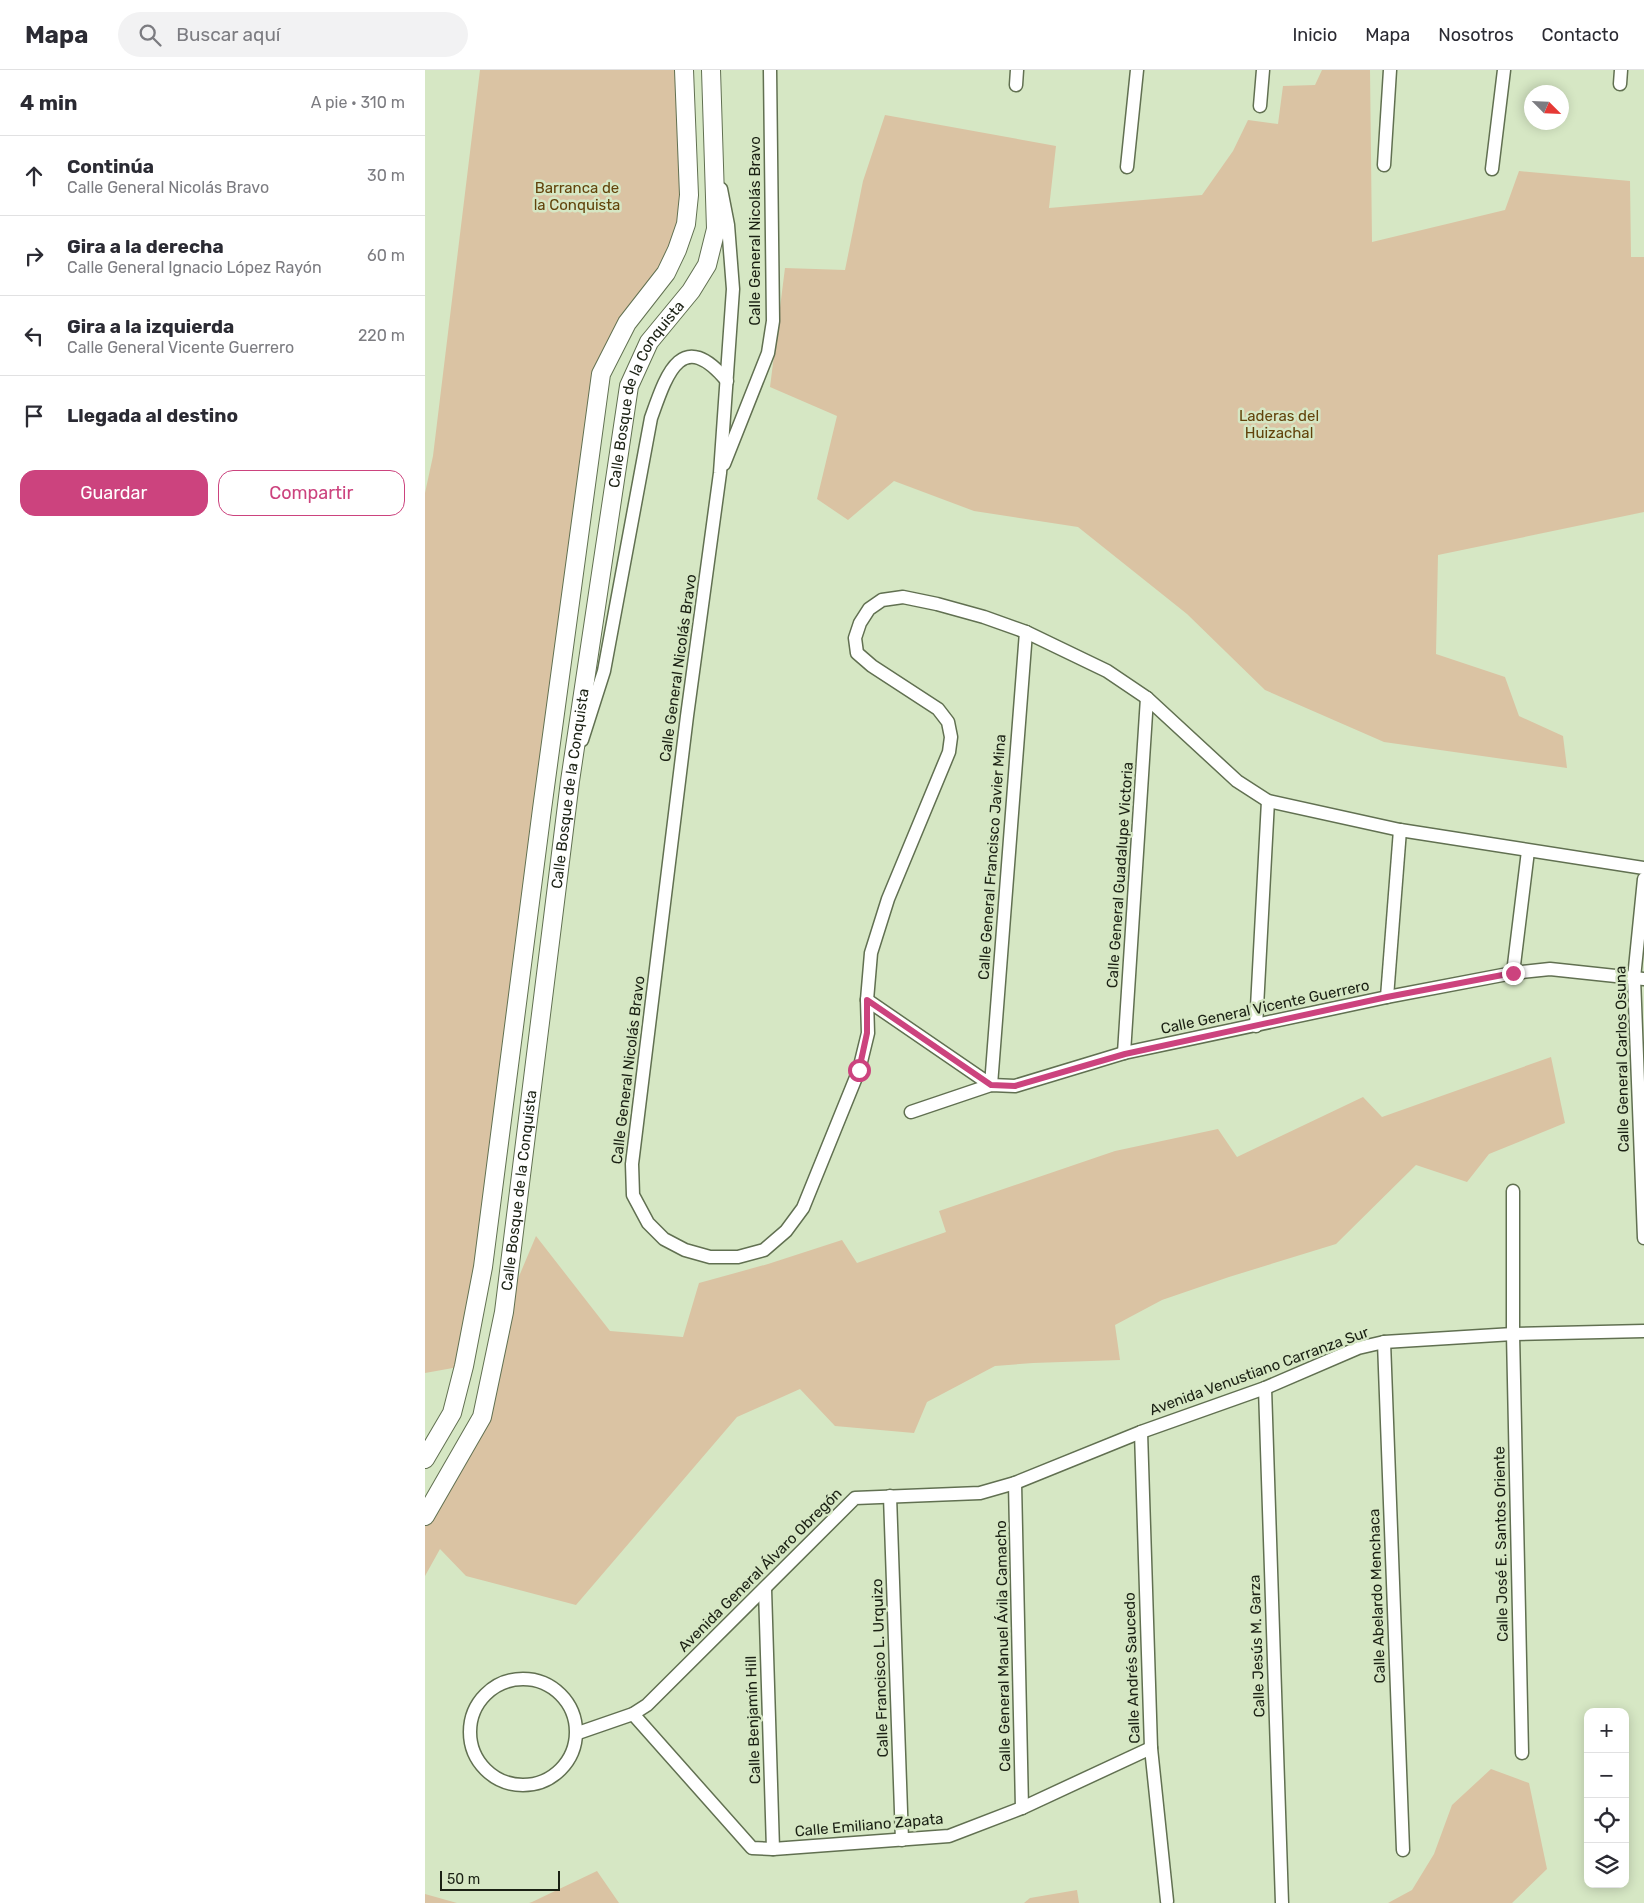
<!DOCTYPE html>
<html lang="es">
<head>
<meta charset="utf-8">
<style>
  body { margin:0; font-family:Rubik,sans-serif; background:#f2f2f3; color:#2b2b33 }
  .controls { position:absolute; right:15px; bottom:15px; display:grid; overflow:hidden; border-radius:10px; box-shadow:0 2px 12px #0003 }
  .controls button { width:45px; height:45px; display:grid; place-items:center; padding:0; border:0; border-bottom:1px solid #e1e1e2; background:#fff; color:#2b2b33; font:25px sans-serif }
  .compass { position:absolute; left:1099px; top:15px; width:45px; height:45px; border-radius:50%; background:#fff; box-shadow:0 2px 12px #0003; rotate:114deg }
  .scale { position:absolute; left:15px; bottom:12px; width:120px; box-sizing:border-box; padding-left:5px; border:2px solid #1b2114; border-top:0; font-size:14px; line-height:18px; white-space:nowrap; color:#1b2114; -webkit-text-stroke:4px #d6e7c4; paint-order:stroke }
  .stop { position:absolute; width:15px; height:15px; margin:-11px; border:4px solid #cc437e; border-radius:50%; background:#fff }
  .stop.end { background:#cc437e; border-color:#fff; box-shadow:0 1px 5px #0008 }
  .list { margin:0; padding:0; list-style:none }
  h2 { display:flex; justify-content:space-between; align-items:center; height:65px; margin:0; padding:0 20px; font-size:21px }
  h2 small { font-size:16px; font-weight:400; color:#7c7c81 }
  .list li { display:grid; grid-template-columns:32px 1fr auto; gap:15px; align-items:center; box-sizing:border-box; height:80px; padding:0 20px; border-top:1px solid #e1e1e2 }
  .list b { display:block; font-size:19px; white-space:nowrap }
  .list p { margin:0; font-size:16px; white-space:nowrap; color:#7c7c81 }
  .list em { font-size:16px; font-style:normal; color:#7c7c81 }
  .actions { display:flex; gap:10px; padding:15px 20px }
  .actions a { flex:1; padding:11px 0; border:1px solid #cc437e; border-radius:15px; text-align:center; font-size:18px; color:#cc437e }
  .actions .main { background:#cc437e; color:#fff }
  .icon { flex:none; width:28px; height:28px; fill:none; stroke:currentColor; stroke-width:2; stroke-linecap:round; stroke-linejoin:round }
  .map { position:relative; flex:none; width:1219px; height:1833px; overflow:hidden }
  header { display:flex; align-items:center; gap:30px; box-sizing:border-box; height:70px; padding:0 25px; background:#fff; border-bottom:1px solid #e1e1e2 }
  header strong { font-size:24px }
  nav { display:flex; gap:28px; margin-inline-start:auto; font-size:18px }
  .search { width:350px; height:45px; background:#f2f2f3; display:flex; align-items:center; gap:12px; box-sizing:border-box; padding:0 18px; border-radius:28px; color:#7c7c81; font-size:19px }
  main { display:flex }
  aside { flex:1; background:#fff }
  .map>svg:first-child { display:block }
</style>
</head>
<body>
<header>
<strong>Mapa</strong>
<div class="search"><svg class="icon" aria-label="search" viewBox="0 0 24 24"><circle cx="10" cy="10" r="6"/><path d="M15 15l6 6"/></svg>Buscar aquí</div>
<nav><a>Inicio</a><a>Mapa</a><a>Nosotros</a><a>Contacto</a></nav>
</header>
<main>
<aside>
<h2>4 min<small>A pie · 310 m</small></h2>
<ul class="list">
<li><svg class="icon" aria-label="ahead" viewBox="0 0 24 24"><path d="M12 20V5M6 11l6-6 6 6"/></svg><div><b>Continúa</b><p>Calle General Nicolás Bravo</p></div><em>30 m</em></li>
<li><svg class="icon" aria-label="right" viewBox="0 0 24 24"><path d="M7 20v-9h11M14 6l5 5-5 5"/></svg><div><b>Gira a la derecha</b><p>Calle General Ignacio López Rayón</p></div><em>60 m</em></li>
<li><svg class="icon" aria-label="left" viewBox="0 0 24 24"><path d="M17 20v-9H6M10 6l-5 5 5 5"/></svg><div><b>Gira a la izquierda</b><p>Calle General Vicente Guerrero</p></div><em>220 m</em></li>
<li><svg class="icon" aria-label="arrive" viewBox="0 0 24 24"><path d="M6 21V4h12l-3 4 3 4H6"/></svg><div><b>Llegada al destino</b></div></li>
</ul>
<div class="actions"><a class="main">Guardar</a><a>Compartir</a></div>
</aside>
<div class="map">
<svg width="1219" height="1833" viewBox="0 0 1219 1833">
  <rect width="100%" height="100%" fill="#d6e7c4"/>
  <!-- green -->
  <g fill="#dac3a3">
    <polygon points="55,0 258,0 261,154 176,304 39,1296 0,1303 0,423 8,386"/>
    <polygon points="897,0 945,0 947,172 1080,140 1094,101 1205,111 1206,187 1219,187 1219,442 1013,485 1011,584 1080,607 1094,646 1138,666 1142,698 959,672 840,620 762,544 653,457 549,441 469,411 423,450 392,429 412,346 345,317 360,198 420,200 438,111 460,45 631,76 624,138 777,125 808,81 823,50 853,54 858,16 890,15"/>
    <polygon points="1126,987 1140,1053 1064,1084 1042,1112 991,1095 911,1174 804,1207 737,1230 690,1255 695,1290 608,1293 570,1296 502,1332 489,1363 410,1356 375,1319 312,1347 151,1535 41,1506 15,1479 0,1506 0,1446 57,1347 79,1242 111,1166 185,1261 258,1267 274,1213 343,1194 417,1170 432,1193 521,1162 514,1141 690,1081 793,1059 812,1087 938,1027 957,1047"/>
    <polygon points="1066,1699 1104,1713 1122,1799 1087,1833 963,1833 987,1820 1009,1784 1027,1735"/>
    <polygon points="172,1801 194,1833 104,1833 107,1832"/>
    <polygon points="652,1820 654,1833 599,1833 605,1828"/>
    <polygon points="0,1824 32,1833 0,1833"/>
  </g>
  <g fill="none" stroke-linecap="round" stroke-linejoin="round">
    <!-- minor casing -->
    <g stroke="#617051" stroke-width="15">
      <g id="minor">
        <polyline points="1195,14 1196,0"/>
        <polyline points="591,15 592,0"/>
        <polyline points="835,36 838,0"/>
        <polyline points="959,95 965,0"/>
        <polyline points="702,97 712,0"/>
        <polyline points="1067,99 1079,0"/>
        <polyline points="296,119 303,155 308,219 295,403 262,646 207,1094 208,1125 223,1153 239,1169 260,1180 285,1187 313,1187 339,1180 361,1161 378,1138 434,1000 443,963 442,930 446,883 463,829 524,682 526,667 523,652 513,639 447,596 432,583 430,568 435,553 444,539 457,530 478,527 512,534 559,547 601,562 682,601 722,628 812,711 843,731 975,760 1219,798"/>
        <polyline points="299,394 343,283 348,251 345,0"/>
        <path d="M 157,670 L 179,601 L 226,348 C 241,306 256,256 302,311"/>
        <polyline points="1219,809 1209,908 1219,1168"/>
        <polyline points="1088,903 1103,781"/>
        <polyline points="962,927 975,760"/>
        <polyline points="442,930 566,1015 601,562"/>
        <polyline points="831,956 843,731"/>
        <polyline points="699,983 722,628"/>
        <polyline points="486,1042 566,1015 590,1016 699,983 962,927 1088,903 1125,899 1219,909"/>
        <polyline points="1088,1121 1088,1264 1097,1683"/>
        <polyline points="959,1272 978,1780"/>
        <polyline points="840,1318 857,1833"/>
        <polyline points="716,1362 726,1678 742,1831"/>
        <polyline points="590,1413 597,1738"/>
        <polyline points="465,1426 477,1770"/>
        <polyline points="340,1519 348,1779"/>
        <circle cx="98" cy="1662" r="53"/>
        <polyline points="208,1644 327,1778 348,1779 524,1766 597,1738 726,1678"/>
        <polyline points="153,1663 208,1644 222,1635 430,1428 555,1423 590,1413 716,1362 840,1318 933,1278 959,1272 1088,1264 1219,1261"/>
      </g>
    </g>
    <!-- secondary casing -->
    <g stroke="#617051" stroke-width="20">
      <g id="secondary">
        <polyline points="0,1389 27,1343 39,1296 58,1197 117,739 176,304 202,253 241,203 252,180 261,154 264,125 259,0"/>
        <path id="s1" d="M 0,1446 L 57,1347 L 79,1242 L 145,711 L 204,316 L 224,272 L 266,221 L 282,195 L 291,159 L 286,0"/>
      </g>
    </g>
    <!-- minor -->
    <use href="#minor" stroke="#fff" stroke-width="12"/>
    <!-- secondary -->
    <use href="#secondary" stroke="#fff" stroke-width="18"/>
  </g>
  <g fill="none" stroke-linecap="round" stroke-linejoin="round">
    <!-- route -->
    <polyline stroke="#cc437e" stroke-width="6" points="434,1000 442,963 442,930 566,1015 590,1016 700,984 962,927 1088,903"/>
  </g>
  <g text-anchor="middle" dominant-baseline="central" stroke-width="5" stroke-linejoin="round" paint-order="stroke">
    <!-- park labels -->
    <g font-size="15" fill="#62430b" stroke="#d6e7c4">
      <text x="152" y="118">Barranca de<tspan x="152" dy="17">la Conquista</tspan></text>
      <text x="854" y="346">Laderas del<tspan x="854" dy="17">Huizachal</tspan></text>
    </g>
    <!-- street labels -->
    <g font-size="15" fill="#1b2114" stroke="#d6e7c4">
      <text transform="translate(330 161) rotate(-90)">Calle General Nicolás Bravo</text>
      <text stroke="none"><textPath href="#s1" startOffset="1154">Calle Bosque de la Conquista</textPath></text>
      <text transform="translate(253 598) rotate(-82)">Calle General Nicolás Bravo</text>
      <text stroke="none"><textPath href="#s1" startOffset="749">Calle Bosque de la Conquista</textPath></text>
      <text transform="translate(567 787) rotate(-86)">Calle General Francisco Javier Mina</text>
      <text transform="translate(695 805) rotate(-86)">Calle General Guadalupe Victoria</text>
      <text transform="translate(840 937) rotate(-12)">Calle General Vicente Guerrero</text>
      <text transform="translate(1197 989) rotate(-91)">Calle General Carlos Osuna</text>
      <text transform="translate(203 1000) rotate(-83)">Calle General Nicolás Bravo</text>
      <text stroke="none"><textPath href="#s1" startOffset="344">Calle Bosque de la Conquista</textPath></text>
      <text transform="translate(834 1301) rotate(-20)">Avenida Venustiano Carranza Sur</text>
      <text transform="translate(1076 1474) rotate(-91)">Calle José E. Santos Oriente</text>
      <text transform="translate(335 1500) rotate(-45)">Avenida General Álvaro Obregón</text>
      <text transform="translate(952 1526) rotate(-92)">Calle Abelardo Menchaca</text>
      <text transform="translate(578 1576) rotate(-91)">Calle General Manuel Ávila Camacho</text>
      <text transform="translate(832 1576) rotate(-92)">Calle Jesús M. Garza</text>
      <text transform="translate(455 1598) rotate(-92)">Calle Francisco L. Urquizo</text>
      <text transform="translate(707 1598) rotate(-92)">Calle Andrés Saucedo</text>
      <text transform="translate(328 1650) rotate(-92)">Calle Benjamín Hill</text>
      <text transform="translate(444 1755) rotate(-5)">Calle Emiliano Zapata</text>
    </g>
  </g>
</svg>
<div class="controls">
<button>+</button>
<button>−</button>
<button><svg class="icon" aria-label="locate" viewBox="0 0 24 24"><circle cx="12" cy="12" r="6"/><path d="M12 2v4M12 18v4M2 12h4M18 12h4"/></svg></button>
<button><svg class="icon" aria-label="layers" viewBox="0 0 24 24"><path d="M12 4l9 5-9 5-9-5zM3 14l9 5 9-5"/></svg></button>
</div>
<svg class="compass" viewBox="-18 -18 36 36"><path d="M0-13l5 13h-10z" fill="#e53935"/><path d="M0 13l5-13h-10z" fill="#7c7c81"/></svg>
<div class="scale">50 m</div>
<div class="stop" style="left:434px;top:1000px"></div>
<div class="stop end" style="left:1088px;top:903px"></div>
</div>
</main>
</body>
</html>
